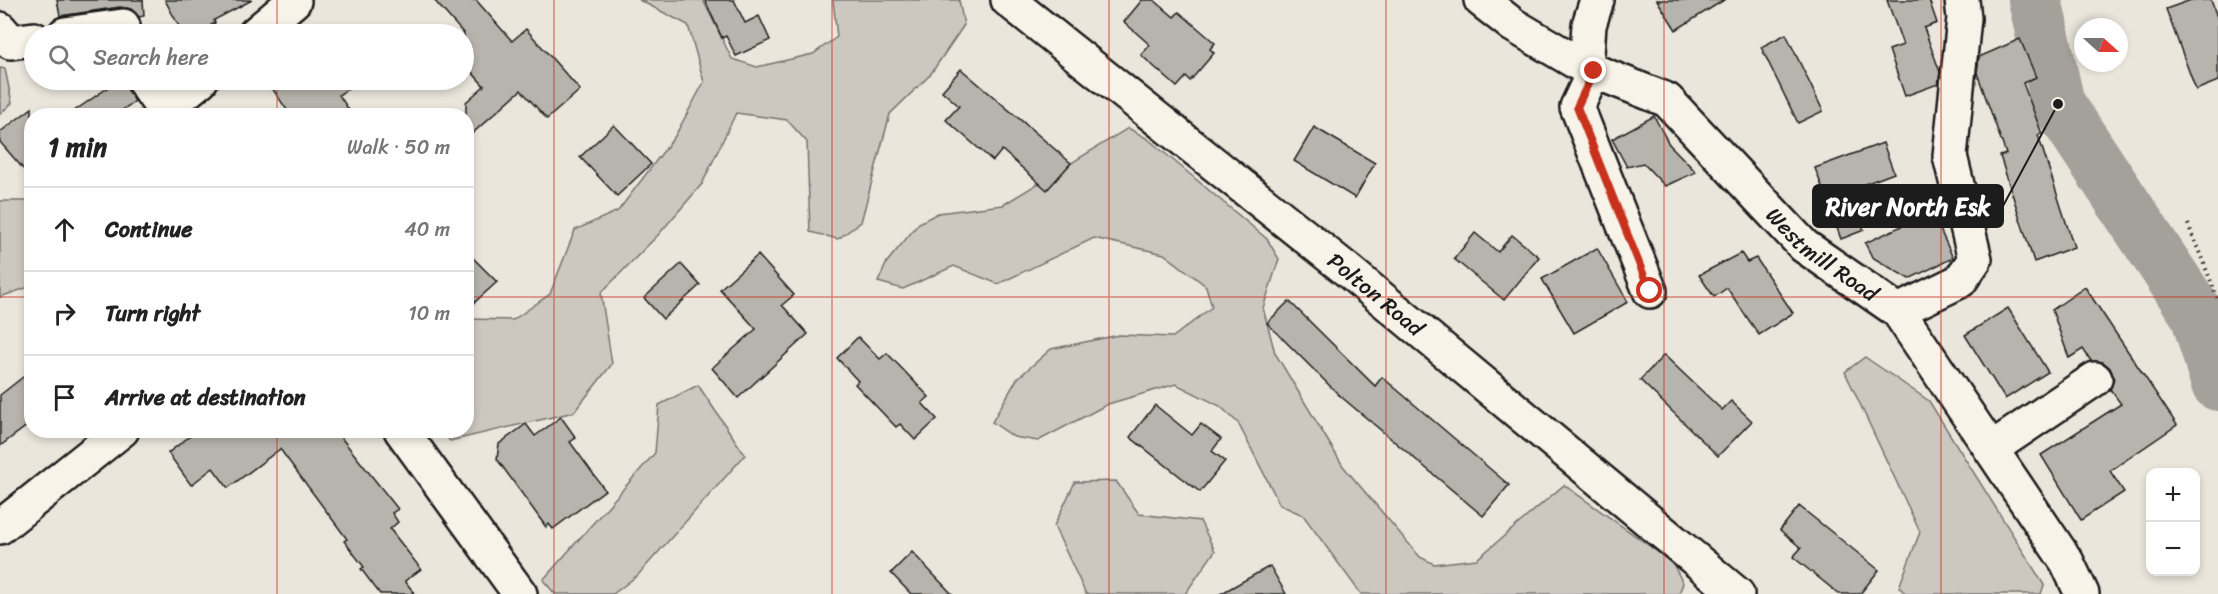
<!DOCTYPE html>
<html lang="en">
<head>
<meta charset="utf-8">
<style>
  body { margin:0; font-family:Sriracha,sans-serif; background:#f2f2f2; color:#222 }
  .controls { position:absolute; right:18px; bottom:18px; display:grid; overflow:hidden; border-radius:12px; box-shadow:0 3px 9px #0003 }
  .controls button { width:54px; height:54px; display:grid; place-items:center; padding:0; border:0; border-bottom:2px solid #e0e0e0; background:#fff; color:#222; font:30px sans-serif }
  .compass { position:absolute; left:2074px; top:18px; width:54px; height:54px; border-radius:50%; background:#fff; box-shadow:0 3px 9px #0003; rotate:111deg }
  .stop { position:absolute; width:18px; height:18px; margin:-14px; border:4px solid #c8321e; border-radius:50%; background:#fff }
  .stop.end { background:#c8321e; border-color:#fff; box-shadow:0 2px 6px #0008 }
  .list { margin:0; padding:0; list-style:none }
  h2 { display:flex; justify-content:space-between; align-items:center; height:78px; margin:0; padding:0 24px; font-size:26px }
  h2 small { font-size:20px; font-weight:400; color:#767676 }
  .list li { display:grid; grid-template-columns:39px 1fr auto; gap:18px; align-items:center; box-sizing:border-box; height:84px; padding:0 24px; border-top:2px solid #e0e0e0 }
  .list b { display:block; font-size:22px; white-space:nowrap }
  .list em { font-size:20px; font-style:normal; color:#767676 }
  .icon { flex:none; width:33px; height:33px; fill:none; stroke:currentColor; stroke-width:2; stroke-linecap:round; stroke-linejoin:round }
  .map { position:relative; flex:none; width:2218px; height:594px; overflow:hidden }
  .search { position:absolute; background:#fff; box-shadow:0 3px 9px #0003; left:24px; top:24px; width:450px; height:66px; display:flex; align-items:center; gap:15px; box-sizing:border-box; padding:0 21px; border-radius:33px; color:#767676; font-size:22px }
  .panel { position:absolute; background:#fff; box-shadow:0 3px 9px #0003; left:24px; top:108px; width:450px; height:330px; border-radius:24px }
  .map>svg:first-child { display:block }
</style>
</head>
<body>
<div class="map">
<svg width="2218" height="594" viewBox="0 0 2218 594">
  <rect width="100%" height="100%" fill="#eae6dc"/>
  <filter id="ink" filterUnits="userSpaceOnUse"><feTurbulence type="fractalNoise" baseFrequency=".0167" numOctaves="2"/><feDisplacementMap in="SourceGraphic" scale="12" xChannelSelector="R" yChannelSelector="G"/><feConvolveMatrix kernelMatrix="1 2 1 2 8 2 1 2 1" color-interpolation-filters="sRGB"/></filter>
  <g filter="url(#ink)">
    <!-- green -->
    <g fill="#ccc8c0" stroke="#74726e" stroke-width="1.5">
      <polygon points="639,0 703,0 732,59 757,67 813,54 837,37 833,0 959,0 964,25 930,75 890,114 861,222 838,239 810,232 807,142 787,120 736,113 702,184 659,234 601,293 612,364 574,412 450,441 440,431 466,430 467,322 469,319 513,320 550,294 575,230 618,211 675,136 704,82 688,25"/>
      <polygon points="0,68 5,69 12,103 0,114"/>
      <polygon points="1128,128 1148,139 1267,239 1279,259 1263,308 1275,353 1343,466 1420,557 1434,564 1477,559 1564,485 1672,562 1683,583 1679,594 1361,594 1303,515 1280,505 1238,423 1220,406 1176,384 1108,404 1038,441 1014,437 992,422 1017,379 1051,349 1119,335 1173,337 1212,307 1206,286 1164,254 1094,238 998,284 954,266 903,289 878,282 887,262 919,223 938,213 1003,205"/>
      <polygon points="0,201 31,201 32,286 0,297"/>
      <polygon points="1865,357 1929,401 2044,585 2041,594 1906,594 1899,587 1920,532 1845,372"/>
      <polygon points="698,385 745,455 638,575 613,594 555,594 543,580 655,453 659,405"/>
      <polygon points="1116,481 1139,514 1200,521 1215,551 1185,594 1086,594 1054,526 1075,482"/>
    </g>
    <g fill="none" stroke-linecap="round" stroke-linejoin="round">
      <!-- river -->
      <polyline stroke="#a3a19a" stroke-width="54" points="2035,0 2058,104 2197,314 2218,384"/>
    </g>
    <!-- building -->
    <g fill="#b6b4ac" stroke="#1c1c1c" stroke-width="1.5">
      <polygon points="57,0 143,0 144,16 139,17 131,9 120,7 60,16"/>
      <polygon points="165,0 252,0 214,20 215,23 211,25 215,34 183,34"/>
      <polygon points="434,0 476,0 512,41 526,29 580,90 547,119 521,90 466,139 466,102 484,86 464,63 464,34"/>
      <polygon points="705,0 734,0 745,23 759,16 770,40 736,56 726,36 722,38"/>
      <polygon points="1142,0 1154,0 1174,17 1179,12 1215,43 1210,49 1214,53 1190,81 1186,77 1177,87 1141,55 1150,45 1124,22"/>
      <polygon points="1657,0 1724,0 1676,30"/>
      <polygon points="1887,0 1929,0 1937,23 1924,28 1940,72 1938,84 1905,96 1889,50 1903,45"/>
      <polygon points="2191,0 2211,0 2218,20 2218,81 2196,90 2166,9"/>
      <polygon points="1786,34 1823,111 1798,123 1761,47"/>
      <polygon points="2020,39 2036,77 2023,83 2042,134 2038,135 2074,247 2034,262 2000,156 2006,154 1977,73 1979,57"/>
      <polygon points="961,69 1071,163 1047,190 1002,150 993,161 946,120 959,106 942,91"/>
      <polygon points="119,80 122,80 135,101 114,116 67,116"/>
      <polygon points="285,80 359,80 339,95 353,116 291,116 272,88"/>
      <polygon points="32,108 32,179 0,142 0,132"/>
      <polygon points="1654,116 1669,144 1696,172 1665,186 1643,163 1627,167 1612,139"/>
      <polygon points="614,125 651,164 617,196 580,157"/>
      <polygon points="1314,127 1375,163 1355,198 1294,161"/>
      <polygon points="1883,143 1894,173 1849,190 1864,230 1841,239 1815,168"/>
      <polygon points="1932,212 1953,258 1909,279 1872,257 1865,243"/>
      <polygon points="1475,233 1498,252 1512,235 1539,257 1504,300 1454,259"/>
      <polygon points="1597,248 1628,302 1574,333 1542,279"/>
      <polygon points="466,251 497,282 466,310"/>
      <polygon points="1741,253 1747,262 1756,258 1793,313 1759,335 1727,288 1714,297 1699,275"/>
      <polygon points="758,255 794,295 782,305 808,334 738,398 712,368 756,329 720,289"/>
      <polygon points="681,264 700,285 663,319 644,298"/>
      <polygon points="2085,287 2177,425 2110,471 2124,492 2081,520 2041,455 2121,404 2110,389 2114,378 2110,368 2103,362 2091,361 2083,349 2069,358 2052,310"/>
      <polygon points="1289,301 1375,386 1382,377 1509,485 1483,516 1339,395 1267,323"/>
      <polygon points="2008,308 2048,372 2005,399 1965,335"/>
      <polygon points="858,337 880,359 887,353 929,397 922,403 937,419 915,440 900,424 896,427 855,384 858,381 837,358"/>
      <polygon points="1664,355 1722,410 1731,401 1752,421 1718,456 1640,380"/>
      <polygon points="32,370 32,422 0,446 0,395"/>
      <polygon points="1155,405 1192,435 1201,424 1221,439 1212,451 1225,461 1200,492 1130,437"/>
      <polygon points="561,417 576,438 570,442 605,490 553,529 549,524 546,527 497,459 499,444 526,424 535,436"/>
      <polygon points="198,430 335,430 398,509 392,513 398,522 390,529 421,569 405,581 415,594 380,594 361,569 364,567 344,541 347,539 280,449 228,488 213,468 191,485 168,453"/>
      <polygon points="1799,506 1879,570 1860,594 1839,594 1793,557 1801,548 1780,530"/>
      <polygon points="912,552 952,594 911,594 891,573"/>
      <polygon points="1270,566 1286,594 1220,594"/>
    </g>
    <g fill="none" stroke-linecap="round" stroke-linejoin="round">
      <!-- minor casing -->
      <g stroke="#1c1c1c" stroke-width="38">
        <g id="minor">
          <path id="s1" d="M 1008,0 L 1346,269 L 1737,594"/>
          <path id="s2" d="M 1481,0 L 1513,25 L 1586,68 L 1667,100 L 1804,246 L 1898,311 L 2067,562 L 2082,594"/>
          <polyline points="0,29 11,42 34,39"/>
          <polyline points="65,34 123,26"/>
          <polyline points="255,34 294,1"/>
          <polyline points="1586,68 1589,25 1597,0"/>
          <polyline points="1594,71 1577,107 1650,291"/>
          <polyline points="143,80 168,116"/>
          <polyline points="164,110 201,80"/>
          <polyline points="1898,311 1960,281 1975,259 1950,156 1964,18 1962,0"/>
          <polyline points="401,430 520,594"/>
          <polyline points="1991,449 2095,379"/>
          <polyline points="0,527 122,430"/>
        </g>
      </g>
      <!-- path -->
      <polyline stroke="#1c1c1c" stroke-width="4" stroke-dasharray="1.5 4.5" stroke-linecap="butt" points="2188,224 2218,299"/>
      <!-- minor -->
      <use href="#minor" stroke="#f7f3e8" stroke-width="33"/>
    </g>
  </g>
  <g fill="none" stroke-linecap="round" stroke-linejoin="round" filter="url(#ink)">
    <!-- route -->
    <polyline stroke="#c8321e" stroke-width="8" points="1594,71 1577,107 1650,291"/>
  </g>
  <!-- grid -->
  <path fill="none" stroke="#c8321e" stroke-width="1.5" stroke-opacity="0.55" d="M 277,0 L 277,34M 554,0 L 554,594M 832,0 L 832,594M 1109,0 L 1109,594M 1386,0 L 1386,594M 1664,0 L 1664,594M 1941,0 L 1941,594M 277,80 L 277,116M 0,297 L 32,297M 466,297 L 2218,297M 277,430 L 277,594"/>
  <g text-anchor="middle" dominant-baseline="central" stroke-width="4.5" stroke-linejoin="round" paint-order="stroke">
    <!-- street labels -->
    <g font-size="22" fill="#1c1c1c" stroke="#f7f3e8">
      <text stroke="none"><textPath href="#s2" startOffset="432">Westmill Road</textPath></text>
      <text stroke="none"><textPath href="#s1" startOffset="471">Polton Road</textPath></text>
    </g>
  </g>
  <!-- callouts -->
  <path fill="none" stroke="#1c1c1c" stroke-width="2" d="M2058 104L2003 206"/>
  <circle fill="#1c1c1c" stroke="#f7f3e8" stroke-width="2" cx="2058" cy="104" r="6"/>
  <rect fill="#1c1c1c" stroke="#1c1c1c" stroke-width="2" x="1813" y="185" width="190" height="42" rx="6"/>
  <g font-size="24" text-anchor="middle" font-weight="bold" fill="#fff">
    <text x="1908" y="215">River North Esk</text>
  </g>
</svg>
<div class="controls">
<button>+</button>
<button>−</button>
</div>
<svg class="compass" viewBox="-18 -18 36 36"><path d="M0-13l5 13h-10z" fill="#e53935"/><path d="M0 13l5-13h-10z" fill="#767676"/></svg>
<div class="stop" style="left:1650px;top:291px"></div>
<div class="stop end" style="left:1594px;top:71px"></div>
<div class="search"><svg class="icon" aria-label="search" viewBox="0 0 24 24"><circle cx="10" cy="10" r="6"/><path d="M15 15l6 6"/></svg>Search here</div>
<section class="panel">
<h2>1 min<small>Walk · 50 m</small></h2>
<ul class="list">
<li><svg class="icon" aria-label="ahead" viewBox="0 0 24 24"><path d="M12 20V5M6 11l6-6 6 6"/></svg><div><b>Continue</b></div><em>40 m</em></li>
<li><svg class="icon" aria-label="right" viewBox="0 0 24 24"><path d="M7 20v-9h11M14 6l5 5-5 5"/></svg><div><b>Turn right</b></div><em>10 m</em></li>
<li><svg class="icon" aria-label="arrive" viewBox="0 0 24 24"><path d="M6 21V4h12l-3 4 3 4H6"/></svg><div><b>Arrive at destination</b></div></li>
</ul>
</section>
</div>
</body>
</html>
